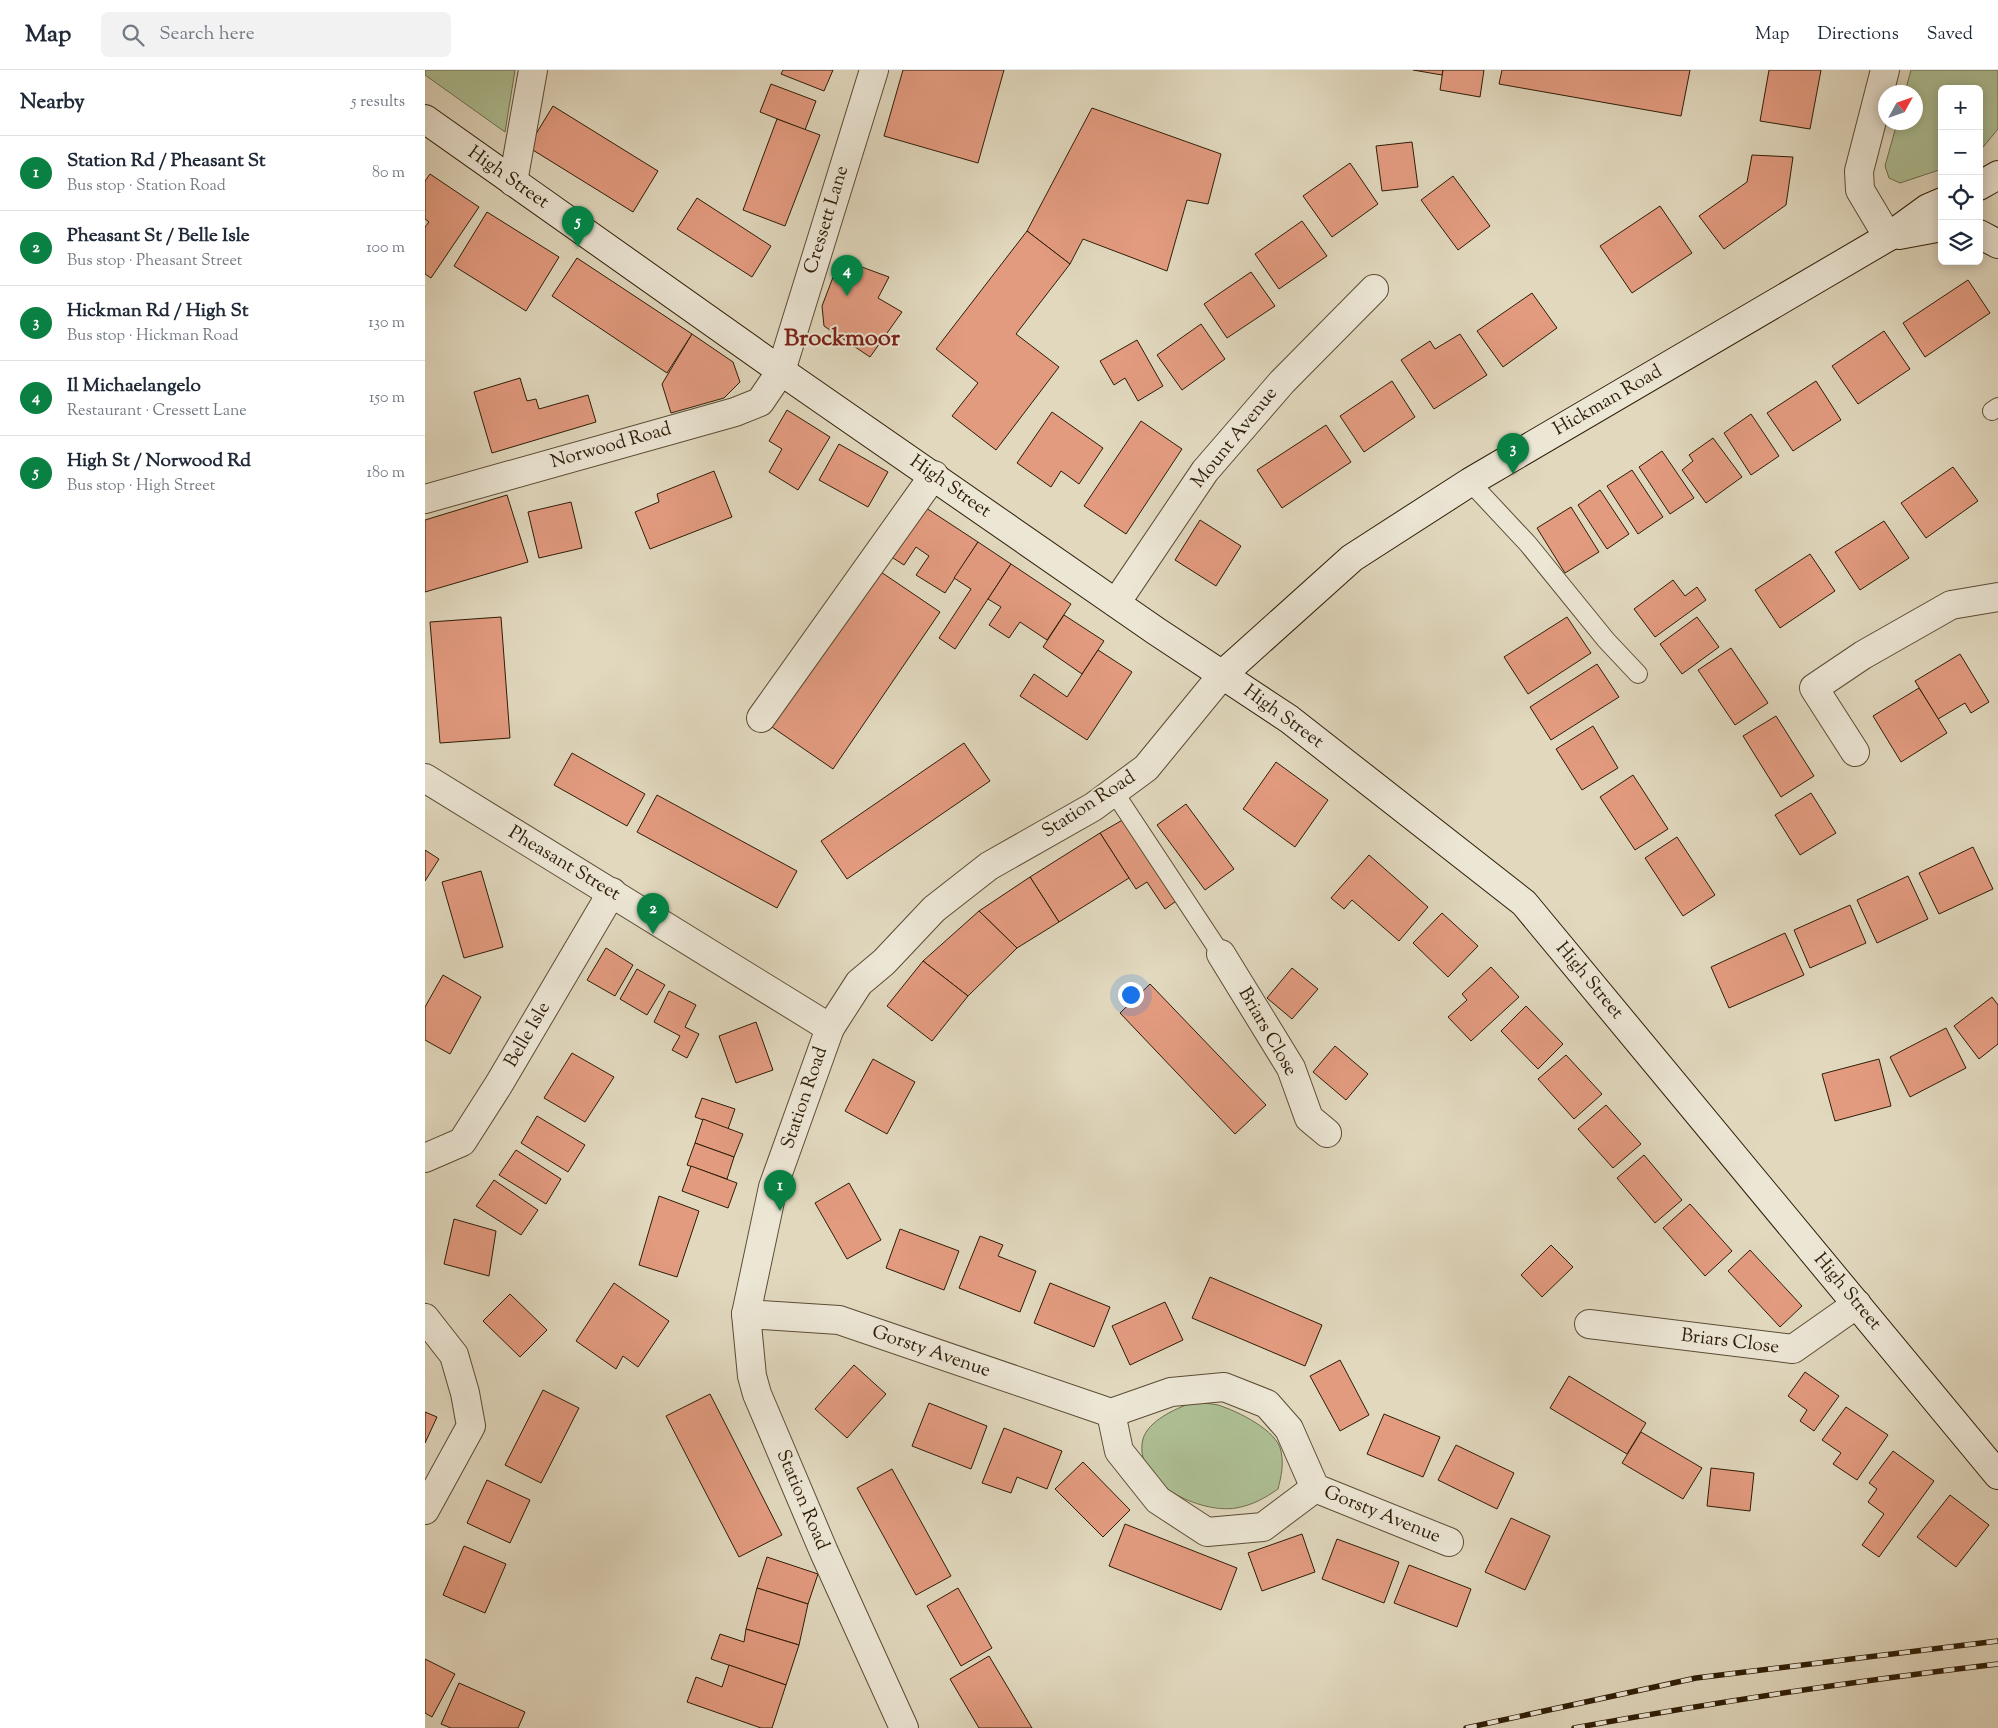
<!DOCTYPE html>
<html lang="en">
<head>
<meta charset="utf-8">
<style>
  body { margin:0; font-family:"Sorts Mill Goudy",serif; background:#f2f2f3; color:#1f2937 }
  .controls { position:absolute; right:15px; top:15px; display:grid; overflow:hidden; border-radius:8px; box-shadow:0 2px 12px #0003 }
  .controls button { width:45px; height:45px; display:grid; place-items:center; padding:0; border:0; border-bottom:1px solid #e0e1e3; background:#fff; color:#1f2937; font:25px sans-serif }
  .compass { position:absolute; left:1453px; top:15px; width:45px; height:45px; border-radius:50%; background:#fff; box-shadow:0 2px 12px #0003; rotate:50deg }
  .you { position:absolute; left:705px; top:924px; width:18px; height:18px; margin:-12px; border:4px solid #fff; border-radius:50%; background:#1a73e8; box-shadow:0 0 0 8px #1a73e833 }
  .badge { display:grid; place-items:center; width:32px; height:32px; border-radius:50%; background:#0b8043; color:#fff; font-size:16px; font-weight:700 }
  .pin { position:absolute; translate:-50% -41px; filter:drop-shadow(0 1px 2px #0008) }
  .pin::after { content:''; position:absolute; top:26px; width:18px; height:15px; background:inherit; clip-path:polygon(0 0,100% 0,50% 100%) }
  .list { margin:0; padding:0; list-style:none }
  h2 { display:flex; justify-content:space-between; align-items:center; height:65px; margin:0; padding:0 20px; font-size:21px }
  h2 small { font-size:16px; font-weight:400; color:#747a83 }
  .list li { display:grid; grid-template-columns:32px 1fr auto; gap:15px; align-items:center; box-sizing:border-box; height:75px; padding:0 20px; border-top:1px solid #e0e1e3 }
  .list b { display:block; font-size:19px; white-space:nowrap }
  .list p { margin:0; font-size:16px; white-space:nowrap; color:#747a83 }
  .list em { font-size:16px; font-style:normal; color:#747a83 }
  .icon { flex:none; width:28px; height:28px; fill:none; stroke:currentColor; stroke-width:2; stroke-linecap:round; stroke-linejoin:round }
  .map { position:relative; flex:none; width:1573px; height:1658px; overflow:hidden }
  header { display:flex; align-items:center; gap:30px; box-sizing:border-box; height:70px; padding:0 25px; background:#fff; border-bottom:1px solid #e0e1e3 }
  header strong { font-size:24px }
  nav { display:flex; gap:28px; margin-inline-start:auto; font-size:18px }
  .search { width:350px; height:45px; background:#f2f2f3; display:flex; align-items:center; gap:12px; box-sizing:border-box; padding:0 18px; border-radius:8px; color:#747a83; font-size:19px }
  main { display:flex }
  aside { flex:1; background:#fff }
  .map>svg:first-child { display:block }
</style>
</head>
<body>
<header>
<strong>Map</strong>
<div class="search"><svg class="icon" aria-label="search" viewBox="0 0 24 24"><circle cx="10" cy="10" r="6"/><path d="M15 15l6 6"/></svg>Search here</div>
<nav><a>Map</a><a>Directions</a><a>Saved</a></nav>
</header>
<main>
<aside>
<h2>Nearby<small>5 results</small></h2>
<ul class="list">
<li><span class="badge">1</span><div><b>Station Rd / Pheasant St</b><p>Bus stop · Station Road</p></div><em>80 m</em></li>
<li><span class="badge">2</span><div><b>Pheasant St / Belle Isle</b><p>Bus stop · Pheasant Street</p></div><em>100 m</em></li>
<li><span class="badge">3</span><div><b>Hickman Rd / High St</b><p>Bus stop · Hickman Road</p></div><em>130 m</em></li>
<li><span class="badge">4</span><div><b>Il Michaelangelo</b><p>Restaurant · Cressett Lane</p></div><em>150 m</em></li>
<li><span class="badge">5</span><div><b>High St / Norwood Rd</b><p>Bus stop · High Street</p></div><em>180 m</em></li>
</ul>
</aside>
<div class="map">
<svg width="1573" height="1658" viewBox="0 0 1573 1658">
  <rect width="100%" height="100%" fill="#e1d8be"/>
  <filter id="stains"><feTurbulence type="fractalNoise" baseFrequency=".004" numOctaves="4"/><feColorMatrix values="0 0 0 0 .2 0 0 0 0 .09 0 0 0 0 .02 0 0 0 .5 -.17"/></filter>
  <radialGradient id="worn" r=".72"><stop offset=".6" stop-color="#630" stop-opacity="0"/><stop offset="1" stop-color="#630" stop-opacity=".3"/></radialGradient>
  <!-- green -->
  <g fill="#aec095" stroke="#6e6e4e">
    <polygon points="0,0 90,0 80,62 0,5"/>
    <polygon points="1486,0 1573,0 1573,59 1554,82 1554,19 1517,19 1517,99 1475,113 1464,108 1460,96 1472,53 1490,52 1490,22 1480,22"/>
    <path d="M 766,1333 C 775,1333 784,1333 793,1335 C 812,1341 852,1360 856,1381 C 859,1395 856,1407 853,1419 C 840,1428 828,1435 811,1438 C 776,1444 707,1413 718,1369 C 723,1351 750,1339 766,1333 Z"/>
  </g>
  <!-- building -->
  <g fill="#e39b80" stroke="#2e1d06">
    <polygon points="358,0 408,0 399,21 356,4"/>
    <polygon points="478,0 579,0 553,93 459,66"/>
    <polygon points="988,0 1018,0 1017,5"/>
    <polygon points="1018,0 1059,0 1055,27 1015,20"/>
    <polygon points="1077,0 1265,0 1256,46 1074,14"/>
    <polygon points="1344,0 1396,0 1385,59 1335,51"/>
    <polygon points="346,14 391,31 380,60 335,42"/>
    <polygon points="128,36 233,101 208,142 103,77"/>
    <polygon points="667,38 796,84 783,134 762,130 742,201 658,169 645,194 602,161"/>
    <polygon points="352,49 395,65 360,156 318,140"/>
    <polygon points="987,72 993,117 957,121 951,76"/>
    <polygon points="1327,85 1368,87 1361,135 1299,179 1274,146 1322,112"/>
    <polygon points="925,93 953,134 907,167 878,126"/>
    <polygon points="5,104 54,137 6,208 0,204 0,157 4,152 0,149 0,111"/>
    <polygon points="1028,106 1065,156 1033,180 996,130"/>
    <polygon points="272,128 346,176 327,207 252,159"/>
    <polygon points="1235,136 1267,183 1207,223 1175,176"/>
    <polygon points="62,142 134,187 101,241 29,196"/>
    <polygon points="877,151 902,186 854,219 830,184"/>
    <polygon points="602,161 645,194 591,264 634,297 571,380 527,346 553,313 511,279"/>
    <polygon points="152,188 267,264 242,303 127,226"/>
    <polygon points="415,189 464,207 453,228 477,242 445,287 399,256 397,236"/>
    <polygon points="826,202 850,236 802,268 779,234"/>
    <polygon points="1543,210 1565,243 1500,287 1478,253"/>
    <polygon points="1107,223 1132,258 1078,297 1052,261"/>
    <polygon points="776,254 800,289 757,320 732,285"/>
    <polygon points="1459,261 1485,299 1433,334 1407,296"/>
    <polygon points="267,264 308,292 315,312 299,328 246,343 237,314"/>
    <polygon points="1035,264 1062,305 1009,339 976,290 1005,271 1010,279"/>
    <polygon points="712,270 738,316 713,331 700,308 689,315 675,291"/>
    <polygon points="95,308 102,331 111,329 114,339 163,325 171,352 67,383 49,322"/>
    <polygon points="967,311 990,347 939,382 915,346"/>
    <polygon points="1391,311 1416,350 1368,381 1342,343"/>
    <polygon points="362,340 405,367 373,420 344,402 357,379 344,371"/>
    <polygon points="627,342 678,378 654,414 636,401 626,417 592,393"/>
    <polygon points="1326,344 1354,386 1326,405 1299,363"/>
    <polygon points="716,351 757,379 701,464 659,436"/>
    <polygon points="901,355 926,392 857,438 832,400"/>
    <polygon points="1288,368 1317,407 1281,433 1257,400 1268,391 1264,385"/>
    <polygon points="414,374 463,402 443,437 394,410"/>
    <polygon points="1237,381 1269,428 1245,444 1214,397"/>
    <polygon points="1528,397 1553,431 1501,468 1476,433"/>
    <polygon points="1207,400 1238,447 1213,464 1182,416"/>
    <polygon points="289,401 307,447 225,479 210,442 234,432 232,424"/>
    <polygon points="1175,420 1204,464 1182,479 1153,435"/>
    <polygon points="82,425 103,492 0,522 0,450"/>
    <polygon points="146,432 157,478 114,488 103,442"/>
    <polygon points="498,436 553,472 520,523 491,505 504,486 491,477 479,495 465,486"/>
    <polygon points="1146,437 1174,482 1140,503 1112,458"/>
    <polygon points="775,450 816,476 791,516 750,490"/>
    <polygon points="1459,451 1484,488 1435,520 1410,482"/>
    <polygon points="553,472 586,494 530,579 514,568 546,519 529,508"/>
    <polygon points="1385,484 1410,521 1355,558 1330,520"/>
    <polygon points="586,494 646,534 622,570 595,552 584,568 564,555 576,537 563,529"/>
    <polygon points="453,500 515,542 408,699 347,657"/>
    <polygon points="1248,510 1260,526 1272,517 1281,530 1230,567 1209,539"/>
    <polygon points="639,545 679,571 657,604 618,577"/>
    <polygon points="76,547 85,668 15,673 5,552"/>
    <polygon points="1142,547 1166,583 1103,624 1079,587"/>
    <polygon points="1272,547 1294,577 1257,604 1235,574"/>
    <polygon points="1306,578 1343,633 1310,655 1273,600"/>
    <polygon points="673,580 707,602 662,670 595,626 609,604 642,627"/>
    <polygon points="1535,584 1564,632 1546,643 1540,633 1513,649 1490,611"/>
    <polygon points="1172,594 1194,627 1126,670 1105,637"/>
    <polygon points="1494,618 1522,663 1476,692 1448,646"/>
    <polygon points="1351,646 1389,706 1356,727 1318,666"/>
    <polygon points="1168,656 1193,698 1157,720 1131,679"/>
    <polygon points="539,673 565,711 422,809 396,771"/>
    <polygon points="147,683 220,724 202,756 129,715"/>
    <polygon points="851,692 903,730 870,777 818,739"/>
    <polygon points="1208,705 1243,759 1210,780 1175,727"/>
    <polygon points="1386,723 1411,763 1375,785 1350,745"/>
    <polygon points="232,725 372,801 352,838 212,762"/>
    <polygon points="761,734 809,799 780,820 732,755"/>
    <polygon points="701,748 754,829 740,839 722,812 711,819 675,763"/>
    <polygon points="675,763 704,808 634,852 605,807"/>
    <polygon points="1252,767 1290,825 1258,846 1220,788"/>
    <polygon points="1548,777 1568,819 1514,844 1494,803"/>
    <polygon points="0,780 14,789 0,811"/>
    <polygon points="944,785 1003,837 974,871 927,830 919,839 906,828"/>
    <polygon points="56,801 78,877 39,888 17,812"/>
    <polygon points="1483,806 1503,849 1452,873 1432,830"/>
    <polygon points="605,807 634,852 592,878 554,841"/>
    <polygon points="1425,835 1441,873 1385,898 1369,860"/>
    <polygon points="554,841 592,878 543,926 498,891"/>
    <polygon points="1017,843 1053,876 1023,907 988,873"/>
    <polygon points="1360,863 1379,905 1304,938 1286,897"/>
    <polygon points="181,878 208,895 190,926 162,910"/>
    <polygon points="498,891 543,926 507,971 462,936"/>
    <polygon points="1066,897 1094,927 1046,971 1023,947 1042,930 1037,924"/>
    <polygon points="867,898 893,919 867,949 842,928"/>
    <polygon points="212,899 240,915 222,945 195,929"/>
    <polygon points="18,905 56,927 25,984 0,970 0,937"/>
    <polygon points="725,914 841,1035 810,1064 695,943"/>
    <polygon points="244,921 271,935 260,957 274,964 262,988 247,980 255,966 229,952"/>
    <polygon points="1567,927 1573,935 1573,974 1554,989 1529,956"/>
    <polygon points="1101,936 1138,974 1113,999 1076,961"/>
    <polygon points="331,952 348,1000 311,1013 294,966"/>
    <polygon points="1521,958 1541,998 1485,1027 1465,987"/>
    <polygon points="910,976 943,1004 921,1030 888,1002"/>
    <polygon points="147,983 189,1007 160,1052 119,1028"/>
    <polygon points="1141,985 1177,1024 1149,1049 1113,1009"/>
    <polygon points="448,989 490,1012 462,1064 420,1041"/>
    <polygon points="1454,989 1466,1036 1410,1051 1397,1004"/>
    <polygon points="277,1028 310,1039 303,1059 270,1047"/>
    <polygon points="1181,1035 1216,1074 1188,1098 1153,1059"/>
    <polygon points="112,1046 160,1075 143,1102 96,1073"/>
    <polygon points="278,1049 318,1064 309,1087 270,1073"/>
    <polygon points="270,1073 309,1087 302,1109 262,1095"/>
    <polygon points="91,1080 136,1109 121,1134 74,1105"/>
    <polygon points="1219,1085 1257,1130 1230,1153 1192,1108"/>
    <polygon points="266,1096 312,1113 303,1138 257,1121"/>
    <polygon points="69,1110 113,1140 96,1165 51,1136"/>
    <polygon points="424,1113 456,1170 422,1189 390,1133"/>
    <polygon points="234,1126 274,1141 252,1207 214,1195"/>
    <polygon points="1265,1134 1307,1181 1280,1206 1238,1158"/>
    <polygon points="29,1149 71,1161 64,1206 19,1194"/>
    <polygon points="475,1159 534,1181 519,1220 461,1198"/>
    <polygon points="555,1166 578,1175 573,1186 611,1201 595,1242 534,1218"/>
    <polygon points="1126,1175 1148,1197 1117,1227 1096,1205"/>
    <polygon points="1325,1180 1377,1236 1355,1257 1303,1201"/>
    <polygon points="785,1207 897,1255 880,1296 767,1248"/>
    <polygon points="189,1213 244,1251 213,1297 198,1286 191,1299 151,1271"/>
    <polygon points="625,1213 685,1237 669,1277 609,1253"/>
    <polygon points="85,1224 122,1260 95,1287 58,1251"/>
    <polygon points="740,1232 758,1270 705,1295 687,1256"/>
    <polygon points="915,1290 944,1345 915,1361 885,1306"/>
    <polygon points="429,1295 461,1324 422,1368 390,1339"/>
    <polygon points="1380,1302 1414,1326 1389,1361 1375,1351 1382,1340 1363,1326"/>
    <polygon points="1144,1306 1221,1353 1202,1384 1125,1338"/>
    <polygon points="118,1320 154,1338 116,1413 80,1395"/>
    <polygon points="285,1324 357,1465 314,1487 241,1346"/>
    <polygon points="504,1333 562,1356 546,1399 487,1376"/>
    <polygon points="1421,1337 1463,1365 1432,1410 1408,1394 1416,1383 1397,1370"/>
    <polygon points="0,1342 12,1347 0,1373"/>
    <polygon points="959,1344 1015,1367 998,1407 942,1384"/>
    <polygon points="579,1358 637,1381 622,1419 592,1407 586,1423 557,1413"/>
    <polygon points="1216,1362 1277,1398 1258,1429 1197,1393"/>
    <polygon points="1031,1375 1089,1403 1072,1439 1013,1410"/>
    <polygon points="1468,1381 1509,1411 1454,1487 1437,1475 1459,1444 1443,1432 1452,1419 1444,1413"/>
    <polygon points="658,1392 705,1440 678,1467 630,1419"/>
    <polygon points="1286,1398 1329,1403 1325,1441 1282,1436"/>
    <polygon points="467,1399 526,1506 491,1525 432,1418"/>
    <polygon points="62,1410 105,1430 85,1473 42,1453"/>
    <polygon points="1525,1425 1564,1455 1531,1497 1492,1467"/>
    <polygon points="1086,1448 1125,1466 1100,1520 1060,1502"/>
    <polygon points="700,1454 812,1498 796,1540 684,1496"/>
    <polygon points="877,1464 890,1502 837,1521 823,1483"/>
    <polygon points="912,1469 974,1492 959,1533 897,1509"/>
    <polygon points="39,1476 81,1494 60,1543 18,1525"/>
    <polygon points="342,1487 393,1504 383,1534 332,1518"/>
    <polygon points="984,1495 1046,1519 1032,1557 969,1533"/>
    <polygon points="332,1518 383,1534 374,1575 321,1559"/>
    <polygon points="533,1518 567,1578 536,1596 502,1536"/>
    <polygon points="321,1559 374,1575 361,1615 286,1589 295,1564 319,1572"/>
    <polygon points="564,1586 607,1658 554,1658 525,1609"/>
    <polygon points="0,1589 30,1604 7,1647 0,1643"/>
    <polygon points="304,1595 361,1615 347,1658 336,1658 262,1632 271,1607 297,1617"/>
    <polygon points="34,1613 100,1642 93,1658 26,1658 16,1654"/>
  </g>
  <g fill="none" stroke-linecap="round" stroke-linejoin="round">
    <!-- lane casing -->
    <g stroke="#5b4c34" stroke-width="20">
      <g id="lane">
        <polyline points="1567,341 1573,337"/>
        <polyline points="1045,412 1103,474 1181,570 1213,604"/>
        <polyline points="689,722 796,884"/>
      </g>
    </g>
    <!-- street casing -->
    <g stroke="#5b4c34" stroke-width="30">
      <g id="street">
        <polyline points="1460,0 1434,101 1435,120 1463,167"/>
        <polyline points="88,112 108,0"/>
        <polyline points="0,429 310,342 335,332 356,301 449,0"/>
        <polyline points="691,533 780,401 857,312 949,219"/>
        <polyline points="336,648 509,405"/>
        <polyline points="1430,682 1389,618 1438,585 1526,535 1573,527"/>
        <polyline points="0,708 405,958"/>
        <polyline points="796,884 866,998 884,1048 902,1063"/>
        <polyline points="0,1088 37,1072 74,1014 187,822"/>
        <polyline points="321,1244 414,1250 686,1343 746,1322 799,1317 842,1334 864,1359 890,1418 1024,1472"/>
        <polyline points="0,1248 29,1285 40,1323 46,1356 0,1440"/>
        <polyline points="1164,1254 1368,1279 1432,1234"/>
        <polyline points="686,1343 694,1381 733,1430 782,1462 838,1457 890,1418"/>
        <polyline points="479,1658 399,1482 332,1324 327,1306 321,1244 348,1117 405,958 434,913 459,892 509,839 564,796 668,737 721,698 798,604"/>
      </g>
    </g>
    <!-- secondary casing -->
    <g stroke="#2e1d06" stroke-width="30">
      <g id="secondary">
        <polyline points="0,49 356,301 731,561 864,649 1099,833 1573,1405"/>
        <polyline points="1554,116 1573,105"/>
        <polyline points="1554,164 1573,174"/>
        <polyline points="1474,165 1517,157"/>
        <polyline points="798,604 927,488 1045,412 1463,167 1503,138 1517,132"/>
      </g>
    </g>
    <!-- lane -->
    <use href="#lane" stroke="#ece6d5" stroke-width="18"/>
    <!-- street -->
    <use href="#street" stroke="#ece6d5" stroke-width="28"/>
    <!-- secondary -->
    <use href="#secondary" stroke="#ece6d5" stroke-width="28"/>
    <!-- rail casing -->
    <g stroke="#2e1d06" stroke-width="5.5">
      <g id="rail">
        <polyline points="1041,1658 1271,1608 1573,1571"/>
        <path d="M 1149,1658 C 1290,1632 1431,1611 1573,1594"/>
      </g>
    </g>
    <!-- rail -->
    <use href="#rail" stroke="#ece6d5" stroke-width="4" stroke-dasharray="11" stroke-linecap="butt"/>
  </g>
  <g text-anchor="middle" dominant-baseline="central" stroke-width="4" stroke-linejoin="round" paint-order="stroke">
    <!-- street labels -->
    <g font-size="19" fill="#2e1d06" stroke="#ece6d5">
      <text transform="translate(83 108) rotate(35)">High Street</text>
      <text transform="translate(402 150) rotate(-73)">Cressett Lane</text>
      <text transform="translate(1183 331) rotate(-30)">Hickman Road</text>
      <text transform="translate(810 368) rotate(-51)">Mount Avenue</text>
      <text transform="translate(186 376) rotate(-16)">Norwood Road</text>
      <text transform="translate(525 417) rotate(35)">High Street</text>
      <text transform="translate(858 647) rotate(36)">High Street</text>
      <text transform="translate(664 735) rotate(-33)">Station Road</text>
      <text transform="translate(139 794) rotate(31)">Pheasant Street</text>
      <text transform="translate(1164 911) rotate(50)">High Street</text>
      <text transform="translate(842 962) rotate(60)">Briars Close</text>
      <text transform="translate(103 965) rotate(-60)">Belle Isle</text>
      <text transform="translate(380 1028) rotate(-71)">Station Road</text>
      <text transform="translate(1422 1222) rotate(50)">High Street</text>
      <text transform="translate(1305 1272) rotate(7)">Briars Close</text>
      <text transform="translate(506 1282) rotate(19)">Gorsty Avenue</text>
      <text transform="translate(377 1430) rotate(67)">Station Road</text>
      <text transform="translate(957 1445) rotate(22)">Gorsty Avenue</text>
    </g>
    <!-- district labels -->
    <g font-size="24" font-weight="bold" fill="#7a1f14" stroke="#ece6d5">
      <text x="417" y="269">Brockmoor</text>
    </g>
  </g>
  <rect width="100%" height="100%" filter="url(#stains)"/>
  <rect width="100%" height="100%" fill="url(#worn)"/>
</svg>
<div class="controls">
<button>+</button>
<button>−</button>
<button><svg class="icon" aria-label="locate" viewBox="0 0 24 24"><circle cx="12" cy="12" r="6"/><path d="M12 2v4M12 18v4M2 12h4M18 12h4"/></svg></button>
<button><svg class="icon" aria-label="layers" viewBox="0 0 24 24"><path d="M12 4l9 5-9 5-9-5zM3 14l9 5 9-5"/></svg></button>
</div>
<svg class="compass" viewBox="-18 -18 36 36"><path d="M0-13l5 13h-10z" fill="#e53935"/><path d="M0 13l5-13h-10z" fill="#747a83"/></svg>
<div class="you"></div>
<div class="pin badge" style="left:355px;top:1141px">1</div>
<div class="pin badge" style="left:228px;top:864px">2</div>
<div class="pin badge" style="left:1088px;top:404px">3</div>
<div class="pin badge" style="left:422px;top:226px">4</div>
<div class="pin badge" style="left:153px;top:177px">5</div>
</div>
</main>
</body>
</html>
